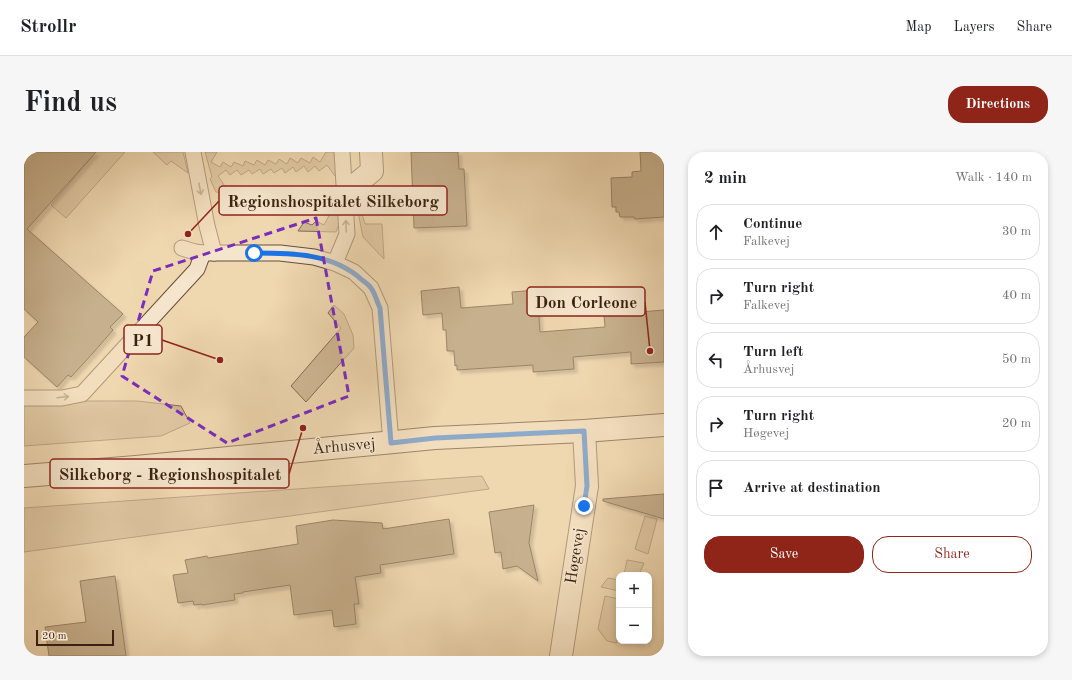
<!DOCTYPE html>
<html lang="en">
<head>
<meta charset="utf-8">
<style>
  body { margin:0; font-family:"Old Standard TT",serif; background:#f6f6f6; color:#202124 }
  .controls { position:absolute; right:12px; bottom:12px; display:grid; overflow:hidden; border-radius:8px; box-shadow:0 2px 6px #0003 }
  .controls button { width:36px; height:36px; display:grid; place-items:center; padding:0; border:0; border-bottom:1px solid #e0e0e0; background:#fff; color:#202124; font:20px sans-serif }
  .scale { position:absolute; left:12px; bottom:10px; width:78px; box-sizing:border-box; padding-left:4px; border:2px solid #3a2111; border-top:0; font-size:11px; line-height:14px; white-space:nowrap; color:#3a2111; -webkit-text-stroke:3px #f5e5cc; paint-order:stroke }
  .stop { position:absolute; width:12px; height:12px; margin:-9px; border:3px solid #1a73e8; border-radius:50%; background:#fff }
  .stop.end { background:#1a73e8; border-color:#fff; box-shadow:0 1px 4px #0008 }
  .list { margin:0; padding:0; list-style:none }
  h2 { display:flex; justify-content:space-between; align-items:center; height:52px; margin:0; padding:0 16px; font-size:17px }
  h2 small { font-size:13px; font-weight:400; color:#757577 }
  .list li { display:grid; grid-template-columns:26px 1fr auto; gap:12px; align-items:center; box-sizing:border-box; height:56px; margin:0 8px 8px; padding:0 8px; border:1px solid #e0e0e0; border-radius:16px }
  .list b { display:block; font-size:15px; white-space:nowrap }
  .list p { margin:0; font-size:13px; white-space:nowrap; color:#757577 }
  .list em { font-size:13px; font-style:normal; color:#757577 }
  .actions { display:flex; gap:8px; padding:12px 16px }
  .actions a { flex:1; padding:9px 0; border:1px solid #8f2418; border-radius:16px; text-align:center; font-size:14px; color:#8f2418 }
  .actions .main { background:#8f2418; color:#fff }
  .icon { flex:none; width:22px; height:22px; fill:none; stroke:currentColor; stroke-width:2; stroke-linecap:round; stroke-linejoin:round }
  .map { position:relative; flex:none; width:640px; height:504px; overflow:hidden; border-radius:16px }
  header { display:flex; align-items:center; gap:24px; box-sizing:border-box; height:56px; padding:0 20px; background:#fff; border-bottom:1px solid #e0e0e0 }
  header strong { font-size:19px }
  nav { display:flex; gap:22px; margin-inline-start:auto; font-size:14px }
  .intro { display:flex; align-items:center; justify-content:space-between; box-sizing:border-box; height:96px; padding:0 24px }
  h1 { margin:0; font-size:28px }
  .button { padding:10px 18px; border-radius:16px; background:#8f2418; color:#fff; font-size:14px; font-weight:700 }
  main { display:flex; gap:24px; padding:0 24px }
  aside { flex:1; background:#fff; border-radius:16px; box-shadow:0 2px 6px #0003 }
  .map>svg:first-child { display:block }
</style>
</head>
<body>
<header>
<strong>Strollr</strong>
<nav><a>Map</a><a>Layers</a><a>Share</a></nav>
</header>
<div class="intro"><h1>Find us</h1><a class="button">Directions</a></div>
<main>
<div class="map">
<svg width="640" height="504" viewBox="0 0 640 504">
  <defs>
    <filter id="shadow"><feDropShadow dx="3.5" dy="3.5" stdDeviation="1" flood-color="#0004"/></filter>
  </defs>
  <rect width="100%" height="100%" fill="#efd7b0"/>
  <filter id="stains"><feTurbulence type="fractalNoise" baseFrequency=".005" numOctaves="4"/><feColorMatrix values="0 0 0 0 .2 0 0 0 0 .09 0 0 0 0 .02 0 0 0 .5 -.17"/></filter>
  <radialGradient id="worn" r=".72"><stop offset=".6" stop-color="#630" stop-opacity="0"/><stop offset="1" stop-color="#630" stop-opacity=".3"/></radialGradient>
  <!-- green -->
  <g fill="#d0b895" stroke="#856c53">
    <polygon points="72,0 101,0 42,66 27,53"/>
    <polygon points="129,0 159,0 164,21 147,9 143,13"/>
    <path d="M 181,0 L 193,0 L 187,10 L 196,15 L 199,10 L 207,15 L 210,10 L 219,14 L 221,9 L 230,13 L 233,8 L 241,13 L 244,8 L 252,12 L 255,7 L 263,12 L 266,6 L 274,11 L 277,6 L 286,11 L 289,5 L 296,10 L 302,0 L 313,0 L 313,24 L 311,24 L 303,13 L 295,19 L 291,14 L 284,20 L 280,14 L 272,20 L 269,15 L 261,21 L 258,16 L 250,21 L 247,17 L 239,22 L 236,17 L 228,22 L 225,18 L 217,23 L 213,18 L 206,23 L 202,18 L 194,24 C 197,29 204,35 199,41 L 192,40 L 186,27 L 188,25 Z"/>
    <polygon points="310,54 317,54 315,72 312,80 274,79 280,70 288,73 292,69 300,73"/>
    <polygon points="337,58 341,72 358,72 360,107 339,85 334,60"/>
    <polygon points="310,153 320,162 329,183 330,196 282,250 267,234 317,176 304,161"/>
    <polygon points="0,249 113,249 157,254 166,271 137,284 0,294"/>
    <polygon points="458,324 465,337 0,400 0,356"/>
    <polygon points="621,364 633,367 624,402 611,397"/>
    <polygon points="603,408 620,411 615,423 600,423"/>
    <polygon points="584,426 595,428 595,439 577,435"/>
    <polygon points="581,444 595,447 595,486 592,491 583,489 574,477"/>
  </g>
  <!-- building -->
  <g fill="#988064" stroke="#3a2111" filter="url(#shadow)">
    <polygon points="0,0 72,0 3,77 99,162 86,175 89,178 69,201 47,225 44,223 33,235 0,205 0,185 14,170 0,157"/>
    <polygon points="387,0 434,0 435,17 440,17 443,74 390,76"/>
    <polygon points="616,0 640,0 640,65 611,67 610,65 596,65 595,60 592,60 592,55 588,55 587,26 608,25 608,20 617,19"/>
    <polygon points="435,135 437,156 489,152 488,140 513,138 516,180 581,175 580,163 640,158 640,210 607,212 607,200 549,205 550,217 509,220 509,213 433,218 433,213 431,214 430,199 423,199 422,178 419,178 418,161 399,163 397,139"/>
    <polygon points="640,342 640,367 579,349 579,347"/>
    <polygon points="510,353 505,391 514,429 493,414 479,417 477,400 471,401 465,360"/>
    <polygon points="425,367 430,402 356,413 357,421 331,425 335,452 330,452 332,472 310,475 308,458 270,463 266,433 219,440 219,441 210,442 211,448 178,453 178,452 170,453 169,449 154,451 149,423 164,421 161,408 183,404 184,406 274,392 272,374 309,368 358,371 359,377"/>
    <polygon points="91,424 102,504 25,504 21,475 62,470 56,429"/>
  </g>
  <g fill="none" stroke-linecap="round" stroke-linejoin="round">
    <!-- lane casing -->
    <g stroke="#674e39" stroke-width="17">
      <g id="lane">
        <polyline points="169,0 183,74 190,101"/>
        <polyline points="158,96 171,100 179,101 256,101 290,105 311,111 330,120 347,136 356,156 367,291"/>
        <polyline points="311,111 323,82 318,0"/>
        <polyline points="0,246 38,246 58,242 173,117 179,101"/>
      </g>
    </g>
    <!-- street casing -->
    <g stroke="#674e39" stroke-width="24">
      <g id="street">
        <polyline points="321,41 348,19 347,0"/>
        <polyline points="537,504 563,334 560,279"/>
      </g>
    </g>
    <!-- secondary casing -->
    <g stroke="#3a2111" stroke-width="24">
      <polyline id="secondary" points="0,324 112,315 411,286 560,279 640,273"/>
    </g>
    <!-- lane -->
    <use href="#lane" stroke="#f5e5cc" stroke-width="15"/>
    <!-- street -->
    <use href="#street" stroke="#f5e5cc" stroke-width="22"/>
    <!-- secondary -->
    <use href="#secondary" stroke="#f5e5cc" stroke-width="22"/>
  </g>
  <!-- one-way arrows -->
  <defs><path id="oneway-shaft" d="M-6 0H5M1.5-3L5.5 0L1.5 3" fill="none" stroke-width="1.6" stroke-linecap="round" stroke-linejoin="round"/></defs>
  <g stroke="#98836e">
    <use href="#oneway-shaft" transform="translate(176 37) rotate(79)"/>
    <use href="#oneway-shaft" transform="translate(322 74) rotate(-93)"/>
    <use href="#oneway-shaft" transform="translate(39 245) rotate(-7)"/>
  </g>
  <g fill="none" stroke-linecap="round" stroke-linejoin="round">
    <!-- route -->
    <path stroke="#1a73e8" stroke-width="5" d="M 230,101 C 267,101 309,101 338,128 C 341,130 345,133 347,136 C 351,141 353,150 356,156 L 367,291 L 411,286 L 560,279 L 563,334 L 560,354"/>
  </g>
  <!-- marked area -->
  <path d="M0 0H640V504H0ZM 292,66 L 325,244 L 203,291 L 98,224 L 129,119 Z" fill="#efd7b0" fill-opacity=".55" fill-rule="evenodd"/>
  <path fill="none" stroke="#7b2cbf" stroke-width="3" stroke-dasharray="8 5" stroke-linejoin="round" d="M 292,66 L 325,244 L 203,291 L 98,224 L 129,119 Z"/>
  <g text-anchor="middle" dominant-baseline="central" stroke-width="3.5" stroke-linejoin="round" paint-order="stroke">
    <!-- street labels -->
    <g font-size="16" fill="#3a2111" stroke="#f5e5cc">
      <text transform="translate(320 295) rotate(-5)">Århusvej</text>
      <text transform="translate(552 404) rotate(-81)">Høgevej</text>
    </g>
  </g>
  <!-- callouts -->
  <path fill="none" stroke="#8f2418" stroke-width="1.5" d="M164 82L195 49M626 199L621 150M196 208L138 188M279 276L265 322"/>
  <g fill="#8f2418" stroke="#f5e5cc" stroke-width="1.5">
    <circle cx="164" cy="82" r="4"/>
    <circle cx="626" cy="199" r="4"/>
    <circle cx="196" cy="208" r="4"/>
    <circle cx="279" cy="276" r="4"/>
  </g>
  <g fill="#f5e5cc" stroke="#8f2418" stroke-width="1.5">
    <rect x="195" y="34" width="228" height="29" rx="4"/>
    <rect x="503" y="135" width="118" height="29" rx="4"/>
    <rect x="100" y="173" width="38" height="29" rx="4"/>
    <rect x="26" y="307" width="239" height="29" rx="4"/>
  </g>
  <g font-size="17" text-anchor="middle" font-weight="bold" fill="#3a2111">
    <text x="309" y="55">Regionshospitalet Silkeborg</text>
    <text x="562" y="156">Don Corleone</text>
    <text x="119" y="194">P1</text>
    <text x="146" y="328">Silkeborg - Regionshospitalet</text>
  </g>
  <rect width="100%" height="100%" filter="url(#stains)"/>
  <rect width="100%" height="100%" fill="url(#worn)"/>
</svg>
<div class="controls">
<button>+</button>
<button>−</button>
</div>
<div class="scale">20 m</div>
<div class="stop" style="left:230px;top:101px"></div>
<div class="stop end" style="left:560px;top:354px"></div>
</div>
<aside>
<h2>2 min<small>Walk · 140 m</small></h2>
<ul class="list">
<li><svg class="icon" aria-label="ahead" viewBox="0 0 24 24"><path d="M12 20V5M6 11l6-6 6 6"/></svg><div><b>Continue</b><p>Falkevej</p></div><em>30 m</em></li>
<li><svg class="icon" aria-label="right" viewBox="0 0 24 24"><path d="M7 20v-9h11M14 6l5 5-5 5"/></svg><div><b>Turn right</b><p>Falkevej</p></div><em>40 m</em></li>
<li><svg class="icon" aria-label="left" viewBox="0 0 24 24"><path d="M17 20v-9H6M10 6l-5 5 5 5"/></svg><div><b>Turn left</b><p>Århusvej</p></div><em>50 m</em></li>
<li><svg class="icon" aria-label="right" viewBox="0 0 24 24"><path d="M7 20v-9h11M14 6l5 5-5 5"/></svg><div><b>Turn right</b><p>Høgevej</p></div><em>20 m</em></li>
<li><svg class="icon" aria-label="arrive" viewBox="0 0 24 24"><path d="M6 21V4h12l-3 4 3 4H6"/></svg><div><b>Arrive at destination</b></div></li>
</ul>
<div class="actions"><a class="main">Save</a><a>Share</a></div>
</aside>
</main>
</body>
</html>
